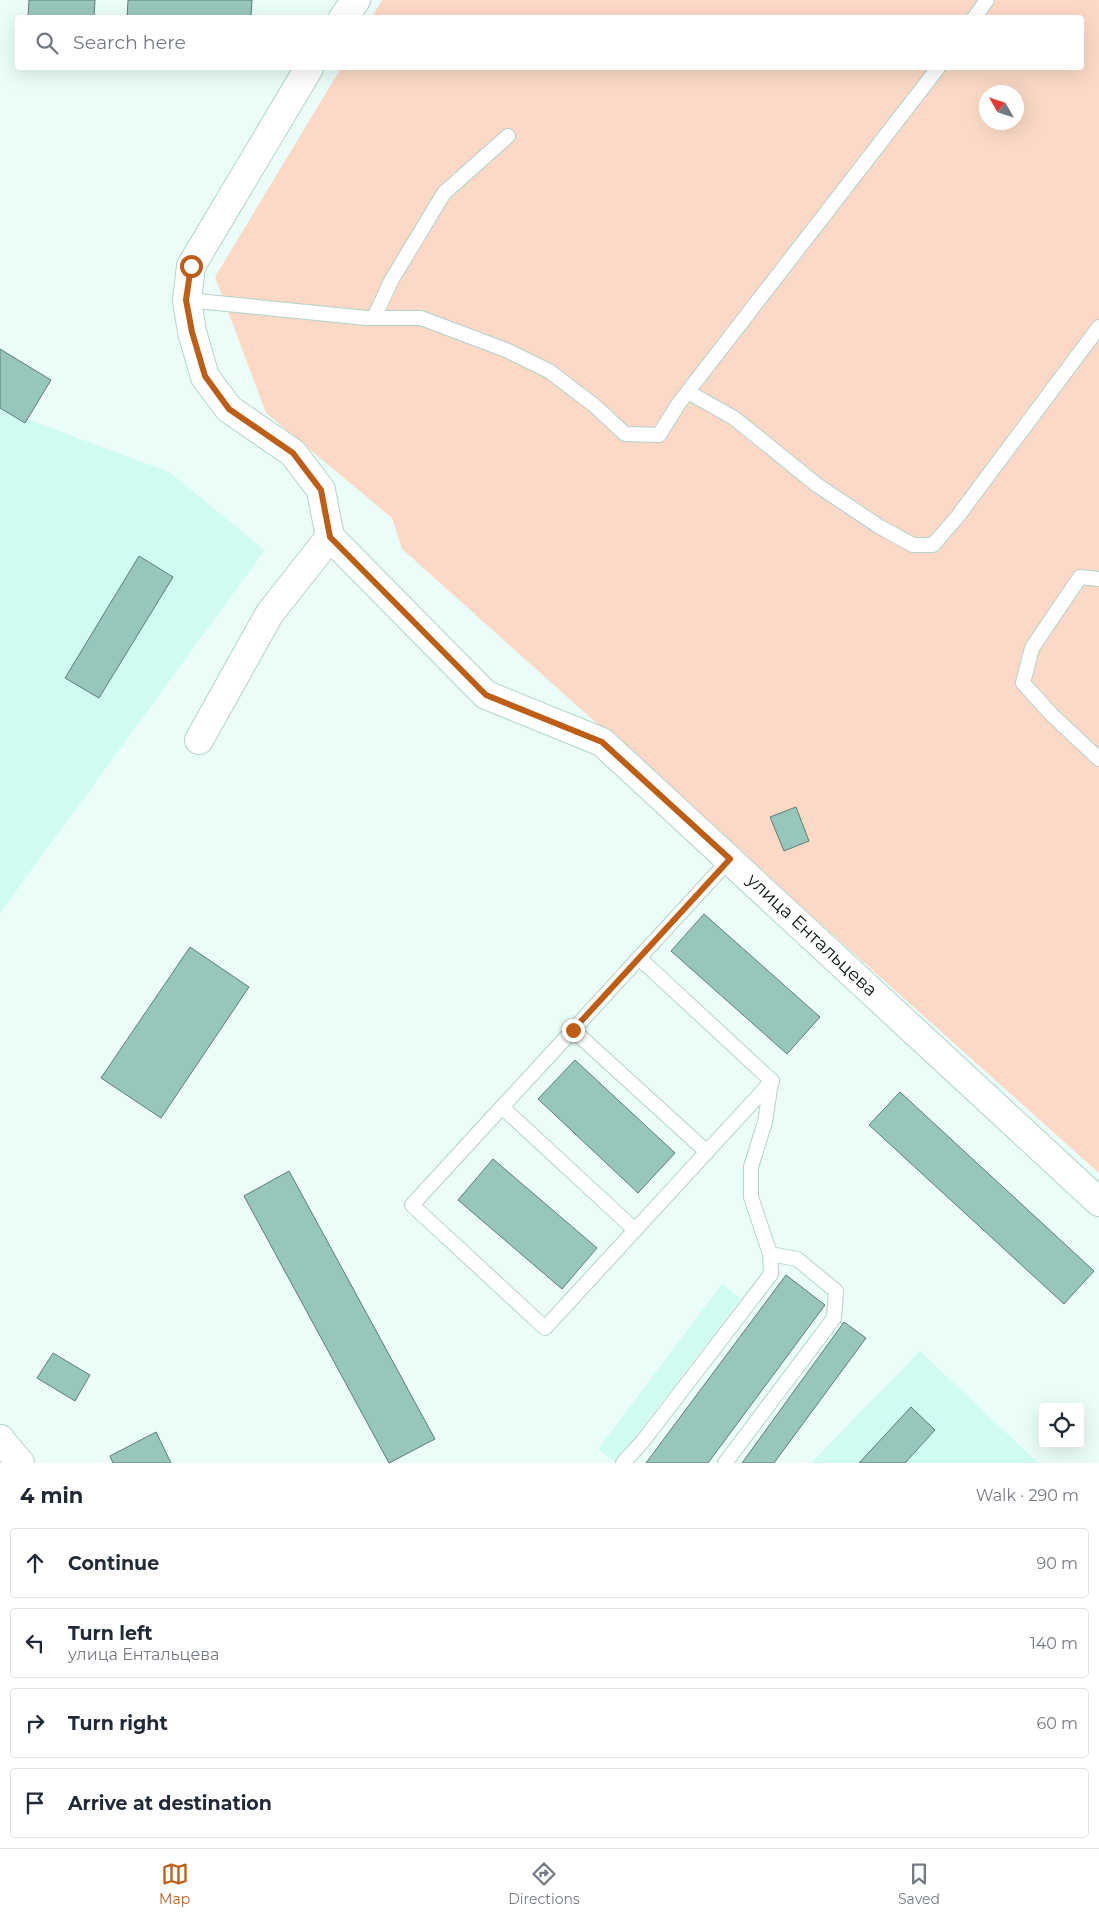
<!DOCTYPE html>
<html lang="en">
<head>
<meta charset="utf-8">
<style>
  body { margin:0; font-family:Montserrat,sans-serif; background:#f6f6f7; color:#1f2937 }
  .controls { position:absolute; right:15px; bottom:15px; display:grid; overflow:hidden; border-radius:5px; box-shadow:0 5px 20px #0002 }
  .controls button { width:45px; height:45px; display:grid; place-items:center; padding:0; border:0; border-bottom:1px solid #e0e1e3; background:#fff; color:#1f2937; font:25px sans-serif }
  .compass { position:absolute; left:979px; top:85px; width:45px; height:45px; border-radius:50%; background:#fff; box-shadow:0 5px 20px #0002; rotate:309deg }
  .stop { position:absolute; width:15px; height:15px; margin:-11px; border:4px solid #bd5d16; border-radius:50%; background:#fff }
  .stop.end { background:#bd5d16; border-color:#fff; box-shadow:0 1px 5px #0008 }
  .list { margin:0; padding:0; list-style:none }
  h2 { display:flex; justify-content:space-between; align-items:center; height:65px; margin:0; padding:0 20px; font-size:21px }
  h2 small { font-size:16px; font-weight:400; color:#747a83 }
  .list li { display:grid; grid-template-columns:32px 1fr auto; gap:15px; align-items:center; box-sizing:border-box; height:70px; margin:0 10px 10px; padding:0 10px; border:1px solid #e0e1e3; border-radius:5px }
  .list b { display:block; font-size:19px; white-space:nowrap }
  .list p { margin:0; font-size:16px; white-space:nowrap; color:#747a83 }
  .list em { font-size:16px; font-style:normal; color:#747a83 }
  .icon { flex:none; width:28px; height:28px; fill:none; stroke:currentColor; stroke-width:2; stroke-linecap:round; stroke-linejoin:round }
  .map { position:relative; flex:none; width:1099px; height:1463px; overflow:hidden }
  .search { position:absolute; background:#fff; box-shadow:0 5px 20px #0002; left:15px; right:15px; top:15px; height:55px; display:flex; align-items:center; gap:12px; box-sizing:border-box; padding:0 18px; border-radius:5px; color:#747a83; font-size:19px }
  .sheet { height:385px; background:#fff }
  nav { display:flex; justify-content:space-around; align-items:center; box-sizing:border-box; height:70px; border-top:1px solid #e0e1e3; background:#fff; font-size:14px; color:#747a83 }
  nav a { display:grid; justify-items:center; gap:2px }
  nav .on { color:#bd5d16 }
  .map>svg:first-child { display:block }
</style>
</head>
<body>
<div class="map">
<svg width="1099" height="1463" viewBox="0 0 1099 1463">
  <rect width="100%" height="100%" fill="#eafdf8"/>
  <!-- built -->
  <g fill="#d0fbf0">
    <polygon points="0,409 169,472 265,550 0,913"/>
    <polygon points="722,1284 741,1298 616,1462 598,1449"/>
    <polygon points="920,1351 1038,1463 811,1463"/>
  </g>
  <!-- green -->
  <path fill="#fbd9c6" fill-rule="evenodd" d="M 382,0 L 1099,0 L 1099,1173 L 402,549 L 392,518 L 266,413 L 215,277 L 341,68 L 1082,68 L 1082,18 L 372,17 ZM 986,92 L 1016,92 L 1016,122 L 986,122 Z"/>
  <!-- building -->
  <g fill="#97c6ba" stroke="#5f7d75">
    <polygon points="29,0 95,0 94,18 28,18"/>
    <polygon points="128,0 252,0 251,18 127,18"/>
    <polygon points="0,349 51,380 25,423 0,408"/>
    <polygon points="139,556 173,577 99,698 65,678"/>
    <polygon points="796,807 809,841 784,851 770,817"/>
    <polygon points="704,914 820,1017 787,1054 671,951"/>
    <polygon points="190,947 249,987 161,1118 101,1078"/>
    <polygon points="575,1060 675,1153 638,1193 538,1099"/>
    <polygon points="900,1092 1094,1271 1064,1304 869,1125"/>
    <polygon points="493,1159 597,1248 562,1289 458,1200"/>
    <polygon points="289,1171 435,1439 389,1463 244,1196"/>
    <polygon points="786,1275 825,1305 708,1463 646,1463"/>
    <polygon points="844,1322 866,1338 774,1463 742,1463"/>
    <polygon points="53,1353 90,1375 75,1401 37,1378"/>
    <polygon points="911,1407 935,1430 905,1463 859,1463"/>
    <polygon points="156,1432 171,1463 113,1463 110,1456"/>
  </g>
  <g fill="none" stroke-linecap="round" stroke-linejoin="round">
    <!-- service casing -->
    <g stroke="#b2d3cb" stroke-width="16">
      <g id="service">
        <polyline points="974,18 987,0"/>
        <polyline points="187,300 367,318 421,318 506,350 549,371 595,406 625,434 659,435 679,403 938,68"/>
        <polyline points="374,318 391,281 444,193 508,136"/>
        <polyline points="688,392 734,418 817,485 880,527 913,545 933,545 958,516 1099,327"/>
        <polyline points="1099,579 1080,577 1032,648 1023,683 1052,715 1099,759"/>
        <polyline points="730,859 639,958 772,1081"/>
        <polyline points="639,958 573,1030 707,1152"/>
        <polyline points="573,1030 502,1107 635,1230"/>
        <polyline points="502,1107 412,1205 545,1328 772,1081"/>
        <polyline points="623,1463 643,1441 771,1274 770,1254 751,1197 751,1167 765,1122 771,1082"/>
        <polyline points="725,1463 834,1318 836,1291 797,1259 770,1254"/>
      </g>
    </g>
    <!-- minor casing -->
    <g stroke="#b2d3cb" stroke-width="30">
      <g id="minor">
        <polyline points="343,18 356,0"/>
        <polyline points="330,537 486,695 602,742 1099,1202"/>
        <polyline points="199,740 270,613 330,537 321,490 293,453 229,409 205,377 192,332 187,300 191,266 309,68"/>
      </g>
    </g>
    <!-- tertiary casing -->
    <g stroke="#b2d3cb" stroke-width="30">
      <polyline id="tertiary" points="0,1439 20,1463"/>
    </g>
    <!-- service -->
    <use href="#service" stroke="#fff" stroke-width="14"/>
    <!-- minor -->
    <use href="#minor" stroke="#fff" stroke-width="28"/>
    <!-- tertiary -->
    <use href="#tertiary" stroke="#fff" stroke-width="28"/>
  </g>
  <g fill="none" stroke-linecap="round" stroke-linejoin="round">
    <!-- route -->
    <polyline stroke="#bd5d16" stroke-width="6" points="191,266 186,300 192,332 205,376 229,409 293,453 321,490 330,537 486,695 602,742 730,859 573,1030"/>
  </g>
  <g text-anchor="middle" dominant-baseline="central" stroke-width="4" stroke-linejoin="round" paint-order="stroke">
    <!-- street labels -->
    <g font-size="18" fill="#091412" stroke="#fff">
      <text transform="translate(812 935) rotate(43)">улица Ентальцева</text>
    </g>
  </g>
</svg>
<div class="controls">
<button><svg class="icon" aria-label="locate" viewBox="0 0 24 24"><circle cx="12" cy="12" r="6"/><path d="M12 2v4M12 18v4M2 12h4M18 12h4"/></svg></button>
</div>
<svg class="compass" viewBox="-18 -18 36 36"><path d="M0-13l5 13h-10z" fill="#e53935"/><path d="M0 13l5-13h-10z" fill="#747a83"/></svg>
<div class="stop" style="left:191px;top:266px"></div>
<div class="stop end" style="left:573px;top:1030px"></div>
<div class="search"><svg class="icon" aria-label="search" viewBox="0 0 24 24"><circle cx="10" cy="10" r="6"/><path d="M15 15l6 6"/></svg>Search here</div>
</div>
<section class="sheet">
<h2>4 min<small>Walk · 290 m</small></h2>
<ul class="list">
<li><svg class="icon" aria-label="ahead" viewBox="0 0 24 24"><path d="M12 20V5M6 11l6-6 6 6"/></svg><div><b>Continue</b></div><em>90 m</em></li>
<li><svg class="icon" aria-label="left" viewBox="0 0 24 24"><path d="M17 20v-9H6M10 6l-5 5 5 5"/></svg><div><b>Turn left</b><p>улица Ентальцева</p></div><em>140 m</em></li>
<li><svg class="icon" aria-label="right" viewBox="0 0 24 24"><path d="M7 20v-9h11M14 6l5 5-5 5"/></svg><div><b>Turn right</b></div><em>60 m</em></li>
<li><svg class="icon" aria-label="arrive" viewBox="0 0 24 24"><path d="M6 21V4h12l-3 4 3 4H6"/></svg><div><b>Arrive at destination</b></div></li>
</ul>
</section>
<nav>
<a class="on"><svg class="icon" aria-label="map" viewBox="0 0 24 24"><path d="M3 6l6-2 6 2 6-2v14l-6 2-6-2-6 2zM9 4v14M15 6v14"/></svg>Map</a>
<a><svg class="icon" aria-label="directions" viewBox="0 0 24 24"><path d="M12 3l9 9-9 9-9-9zM9 14v-3h6M13 9l2 2-2 2"/></svg>Directions</a>
<a><svg class="icon" aria-label="saved" viewBox="0 0 24 24"><path d="M7 4h10v16l-5-4-5 4z"/></svg>Saved</a>
</nav>
</body>
</html>
